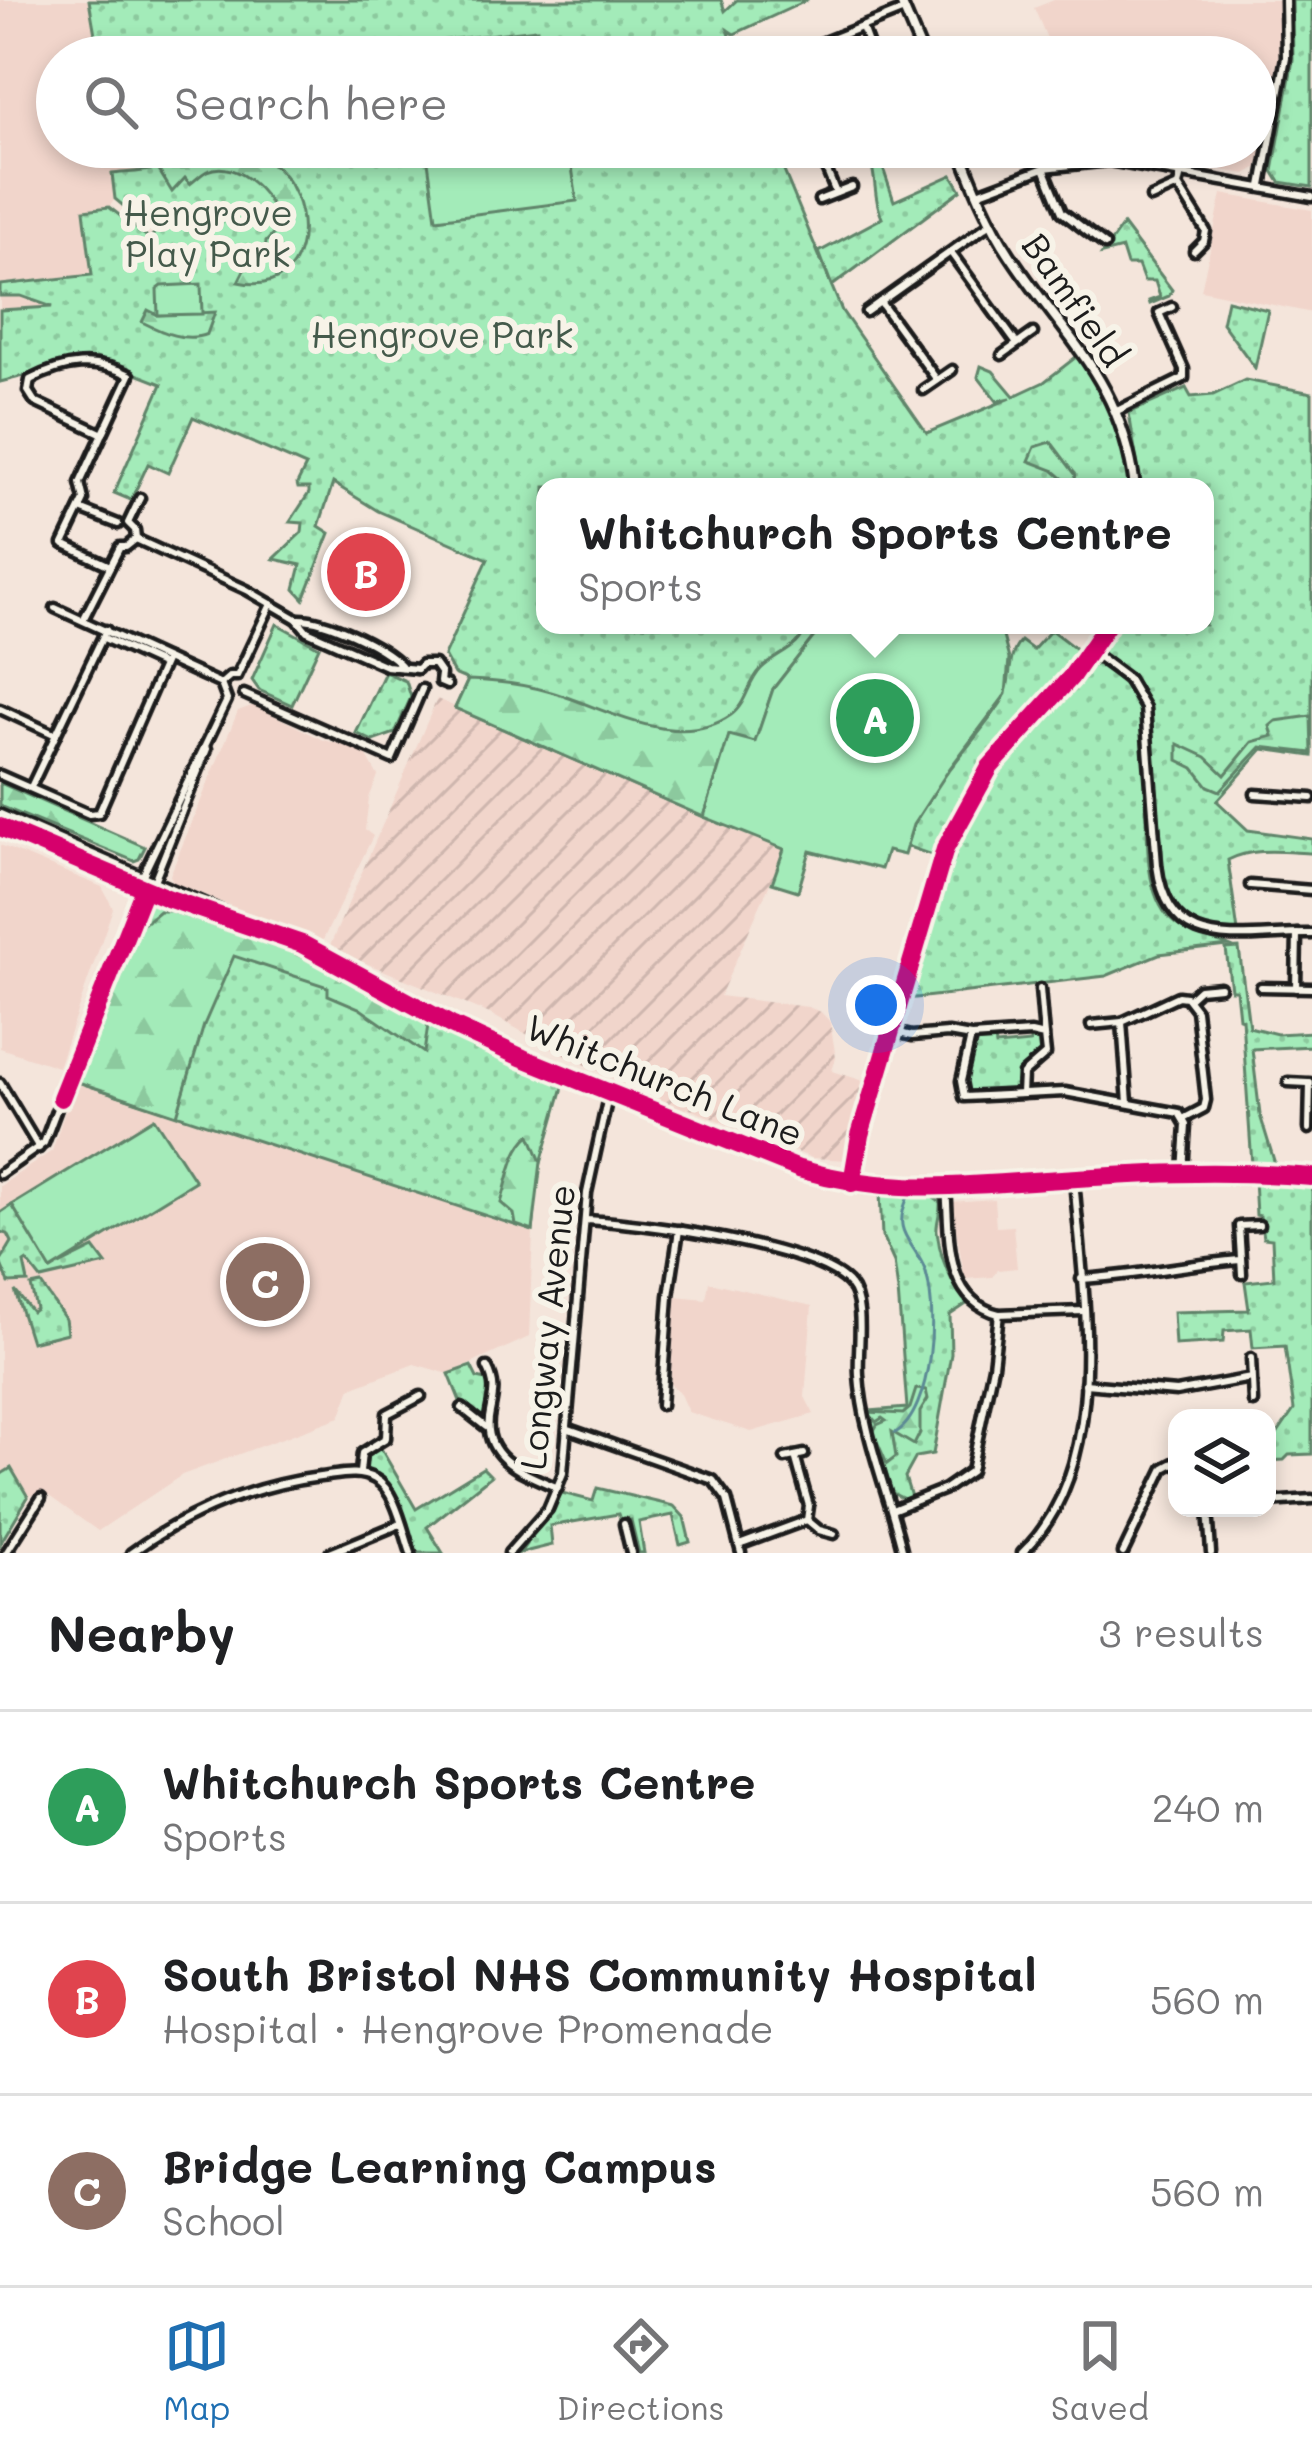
<!DOCTYPE html>
<html lang="en">
<head>
<meta charset="utf-8">
<style>
  body { margin:0; font-family:Mali,sans-serif; background:#f6f6f6; color:#202124 }
  .controls { position:absolute; right:36px; bottom:36px; display:grid; overflow:hidden; border-radius:24px; box-shadow:0 6px 18px #0003 }
  .controls button { width:108px; height:108px; display:grid; place-items:center; padding:0; border:0; border-bottom:3px solid #e0e0e0; background:#fff; color:#202124; font:60px sans-serif }
  .you { position:absolute; left:876px; top:1005px; width:42px; height:42px; margin:-30px; border:9px solid #fff; border-radius:50%; background:#1a73e8; box-shadow:0 0 0 18px #1a73e833 }
  .badge { display:grid; place-items:center; width:78px; height:78px; border-radius:50%; background:#1f6fb2; color:#fff; font-size:39px; font-weight:700 }
  .pin { position:absolute; translate:-50% -50%; border:6px solid #fff; box-shadow:0 3px 12px #0006 }
  .popup { position:absolute; left:536px; top:478px; width:678px; height:156px; box-sizing:border-box; display:grid; place-content:center; border-radius:24px; background:#fff; filter:drop-shadow(0 3px 9px #0005); font-size:39px; white-space:nowrap; color:#757577 }
  .popup b { font-size:45px; color:#202124 }
  .popup::after { content:''; position:absolute; left:50%; top:100%; margin-left:-24px; border:24px solid transparent; border-top-color:#fff }
  .list { margin:0; padding:0; list-style:none }
  h2 { display:flex; justify-content:space-between; align-items:center; height:156px; margin:0; padding:0 48px; font-size:51px }
  h2 small { font-size:39px; font-weight:400; color:#757577 }
  .list li { display:grid; grid-template-columns:78px 1fr auto; gap:36px; align-items:center; box-sizing:border-box; height:192px; padding:0 48px; border-top:3px solid #e0e0e0 }
  .list b { display:block; font-size:45px; white-space:nowrap }
  .list p { margin:0; font-size:39px; white-space:nowrap; color:#757577 }
  .list em { font-size:39px; font-style:normal; color:#757577 }
  .icon { flex:none; width:66px; height:66px; fill:none; stroke:currentColor; stroke-width:2; stroke-linecap:round; stroke-linejoin:round }
  .map { position:relative; flex:none; width:1312px; height:1553px; overflow:hidden }
  .search { position:absolute; background:#fff; box-shadow:0 6px 18px #0003; left:36px; right:36px; top:36px; height:132px; display:flex; align-items:center; gap:30px; box-sizing:border-box; padding:0 42px; border-radius:66px; color:#757577; font-size:45px }
  .sheet { height:732px; background:#fff }
  nav { display:flex; justify-content:space-around; align-items:center; box-sizing:border-box; height:168px; border-top:3px solid #e0e0e0; background:#fff; font-size:33px; color:#757577 }
  nav a { display:grid; justify-items:center; gap:6px }
  nav .on { color:#1f6fb2 }
  .map>svg:first-child { display:block }
</style>
</head>
<body>
<div class="map">
<svg width="1312" height="1553" viewBox="0 0 1312 1553">
  <defs>
    <pattern id="industrial-furrows" width="10" height="10" patternUnits="userSpaceOnUse" patternTransform="scale(3)"><rect width="10" height="10" fill="#f1d5cb"/><path d="M-1 1l2-2M0 10L10 0M9 11l2-2" fill="none" stroke="#ceb6ae"/></pattern>
    <pattern id="green-dots" width="8" height="8" patternUnits="userSpaceOnUse" patternTransform="scale(3)"><rect width="8" height="8" fill="#a3ebb9"/><path d="M2 2h.1M6 6h.1" fill="none" stroke="#8cc99e" stroke-width="1.8" stroke-linecap="round"/></pattern>
    <pattern id="forest-firs" width="22" height="20" patternUnits="userSpaceOnUse" patternTransform="scale(3)"><rect width="22" height="20" fill="#a3ebb9"/><path d="M5 1l3.5 6h-7zM16 11l3.5 6h-7z" fill="#8cc99e"/></pattern>
  </defs>
  <rect width="100%" height="100%" fill="#f4e5db"/>
  <filter id="ink" filterUnits="userSpaceOnUse"><feTurbulence type="fractalNoise" baseFrequency=".00833" numOctaves="2"/><feDisplacementMap in="SourceGraphic" scale="24" xChannelSelector="R" yChannelSelector="G"/><feConvolveMatrix kernelMatrix="1 2 1 2 8 2 1 2 1" color-interpolation-filters="sRGB"/></filter>
  <g filter="url(#ink)">
    <!-- built -->
    <g fill="#f1d5cb">
      <polygon points="0,0 89,0 93,7 99,57 57,57 57,147 185,147 174,162 158,169 112,174 115,199 109,207 85,210 94,288 0,337"/>
      <polygon points="1054,0 1278,0 1280,48 1258,167 1246,174 1107,152 1106,147 1255,147 1255,57 1055,57 1034,8"/>
      <polygon points="1222,194 1312,210 1312,313 1201,290"/>
      <polygon points="254,705 321,739 364,751 378,776 369,798 365,830 373,836 321,944 173,882 170,875 238,711"/>
      <polygon points="0,845 102,887 113,908 58,1067 0,1048"/>
      <polygon points="75,1081 533,1231 529,1337 449,1374 414,1364 351,1388 340,1417 182,1475 98,1531 42,1491 28,1497 11,1468 0,1475 0,1186 52,1151"/>
      <polygon points="994,1199 996,1227 1013,1226 1017,1268 998,1270 992,1277 965,1279 951,1202"/>
      <polygon points="709,1282 812,1306 805,1397 814,1414 751,1432 688,1412 679,1392 670,1384 675,1296 706,1299"/>
    </g>
    <!-- industrial -->
    <polygon fill="url(#industrial-furrows)" points="437,699 785,850 720,996 808,1007 821,1012 830,1022 836,1058 832,1071 861,1080 866,1089 852,1121 848,1160 812,1158 687,1108 684,1112 563,1054 490,1014 329,948"/>
    <!-- green -->
    <g fill="url(#green-dots)" stroke="#60846a" stroke-width="3">
      <polygon points="89,0 721,0 725,11 737,0 808,0 734,34 728,30 738,57 99,57"/>
      <polygon points="1292,0 1312,0 1312,187 1280,182 1273,171 1293,60"/>
      <path d="M 185,147 L 774,147 L 842,311 L 927,433 L 1011,398 L 997,401 L 978,377 L 981,366 L 993,371 L 1014,396 L 1044,382 L 1076,357 C 1110,393 1122,440 1129,487 L 545,487 L 545,625 L 823,625 L 768,700 L 730,736 L 704,817 L 455,708 L 468,680 L 454,674 L 444,656 L 488,559 L 378,511 L 333,483 L 319,526 L 330,533 L 304,599 L 295,589 L 301,565 L 274,559 L 302,532 L 303,523 L 290,522 L 309,493 L 309,488 L 298,488 L 297,484 L 306,466 L 193,417 L 168,473 L 148,464 L 131,500 L 114,493 L 162,384 L 96,358 L 0,382 L 0,310 L 52,307 L 21,296 L 0,296 L 0,285 L 92,275 L 84,210 L 109,207 L 150,239 L 155,232 L 115,199 L 112,174 C 139,171 170,173 185,147 Z"/>
      <path d="M 880,159 L 894,201 L 952,175 L 961,190 L 832,286 L 819,252 L 882,218 C 873,198 877,182 871,163 Z"/>
      <polygon points="1123,225 1172,290 1169,296 1150,304 1149,301 1160,297 1155,281 1144,281 1138,265 1127,265 1122,249 1102,254"/>
      <polygon points="1227,300 1268,310 1255,368 1222,323"/>
      <path d="M 1245,380 L 1312,393 L 1312,756 L 1263,749 L 1217,801 L 1248,830 L 1312,839 L 1312,853 C 1283,852 1254,847 1228,860 L 1238,932 L 1223,935 L 1203,929 L 1182,916 L 1166,897 L 1150,711 L 1137,683 L 1104,655 L 1102,649 L 1113,625 L 1205,625 L 1205,487 L 1141,487 L 1129,413 L 1186,388 L 1191,397 L 1213,395 Z"/>
      <polygon points="277,624 319,647 292,705 259,690 252,680"/>
      <path d="M 1051,630 L 1081,653 L 983,766 L 937,857 L 906,846 C 923,790 969,751 1001,703 C 1014,683 1005,657 1021,641 L 1033,650 Z"/>
      <path d="M 1097,664 C 1110,673 1124,681 1132,694 C 1166,750 1125,875 1171,920 C 1188,936 1211,938 1229,946 L 1159,954 L 1106,976 L 907,999 C 934,914 952,820 1012,750 C 1029,731 1049,716 1066,698 C 1077,686 1082,670 1097,664 Z"/>
      <polygon points="385,672 406,681 411,697 395,733 373,741 356,733"/>
      <polygon points="150,902 289,951 483,1046 565,1080 539,1170 533,1231 75,1081"/>
      <polygon points="1239,948 1249,1027 1277,1034 1312,1032 1312,1046 1252,1049 1260,1115 1276,1167 1252,1165 1242,1019 1239,1018 1236,990 1231,990 1226,949"/>
      <polygon points="1030,1037 1040,1040 1041,1053 1020,1070 1015,1089 967,1093 964,1084 977,1042 995,1040 996,1046 1030,1043"/>
      <polygon points="1254,1179 1312,1183 1312,1454 1289,1455 1284,1460 1267,1461 1267,1443 1272,1442 1294,1410 1285,1346 1253,1348 1251,1329 1224,1331 1223,1342 1175,1345 1173,1312 1249,1310 1245,1282 1274,1279 1272,1239 1263,1238 1260,1216 1256,1215"/>
      <path d="M 880,1193 L 927,1194 L 940,1202 C 941,1212 936,1223 937,1231 C 940,1256 949,1282 968,1303 L 950,1315 L 951,1354 L 933,1454 L 916,1457 L 905,1477 L 911,1497 L 904,1499 L 892,1493 L 868,1411 L 907,1408 L 898,1291 L 894,1262 L 882,1236 Z"/>
      <polygon points="12,1205 51,1269 94,1248 106,1264 41,1279 27,1261 24,1263 28,1282 9,1283 0,1262 12,1242 8,1234 0,1232 0,1213"/>
      <polygon points="41,1284 65,1319 67,1333 31,1342 15,1291 32,1312 36,1309 31,1286"/>
      <polygon points="471,1366 477,1378 491,1381 486,1415 482,1419 460,1401 449,1374"/>
      <polygon points="380,1447 416,1509 483,1468 491,1476 427,1527 443,1553 418,1553 385,1479 365,1470 366,1454"/>
      <polygon points="11,1468 28,1497 0,1544 0,1475"/>
      <polygon points="597,1488 674,1506 684,1517 690,1542 680,1545 673,1515 639,1522 644,1553 639,1553 631,1520 621,1522 618,1514 550,1526 552,1545 520,1553 562,1493 593,1501"/>
    </g>
    <!-- forest -->
    <g fill="url(#forest-firs)" stroke="#60846a" stroke-width="3">
      <path d="M 185,147 C 212,147 244,145 268,161 C 318,193 318,299 238,282 L 244,270 L 265,255 L 266,242 L 278,229 C 278,199 237,157 207,171 C 201,174 196,180 190,184 L 185,178 L 172,192 L 158,169 L 174,162 Z"/>
      <path d="M 148,310 L 158,315 L 215,312 L 207,334 C 185,343 162,332 142,322 Z"/>
      <polygon points="1051,442 1076,475 1074,482 1068,483 1053,470 1029,461 1035,447"/>
      <path d="M 806,625 L 823,625 L 773,689 L 755,743 L 729,736 L 704,817 L 455,708 L 468,680 C 496,681 524,684 551,692 C 604,707 677,753 731,715 C 746,705 748,682 761,669 C 777,653 802,649 806,625 Z"/>
      <polygon points="1311,716 1312,753 1261,747 1220,791 1208,786 1194,768 1178,760 1178,744 1206,757 1225,775 1252,742 1273,736 1270,726 1276,721"/>
      <polygon points="0,783 145,847 139,859 134,861 0,806"/>
      <polygon points="159,911 170,911 289,951 429,1018 424,1053 359,1008 328,995 328,987 234,956 204,1025 177,1115 75,1081 136,930"/>
      <path d="M 530,1135 L 541,1162 L 533,1231 L 516,1225 L 514,1214 L 501,1203 C 508,1181 512,1149 530,1135 Z"/>
      <polygon points="916,1389 926,1390 928,1399 920,1412 920,1433 914,1445 892,1432 896,1457 887,1464 873,1432 877,1425 886,1421 882,1418 876,1422 868,1412 903,1414 910,1408"/>
    </g>
    <!-- pitch -->
    <g fill="#a3ebb9" stroke="#60846a" stroke-width="3">
      <polygon points="537,29 541,57 405,57 404,45"/>
      <polygon points="426,147 569,147 577,201 436,219"/>
      <polygon points="201,284 202,314 158,315 157,290 162,286"/>
      <polygon points="823,625 1000,625 1009,659 1006,694 950,768 913,825 904,855 887,851 881,869 810,851 798,891 772,883 784,849 704,817 729,735 755,742 773,689"/>
      <polygon points="154,1118 195,1181 51,1270 12,1205"/>
    </g>
    <g fill="none" stroke-linecap="round" stroke-linejoin="round">
      <!-- stream -->
      <path stroke="#5c8a95" stroke-width="3" d="M 895,1433 C 933,1412 940,1302 923,1265 C 910,1238 892,1232 908,1197"/>
      <!-- minor casing -->
      <g stroke="#1c1c1c" stroke-width="15">
        <g id="minor">
          <polyline points="862,27 873,57"/>
          <polyline points="786,57 904,10"/>
          <polyline points="1005,57 1006,57"/>
          <polyline points="817,147 836,193"/>
          <polyline points="1048,147 1055,165"/>
          <polyline points="893,154 907,147"/>
          <polyline points="1044,168 1062,212 1105,245"/>
          <polyline points="1181,173 1178,186 1206,231 1204,241 1194,251"/>
          <polyline points="1262,186 1286,57 1285,0"/>
          <polyline points="978,193 1044,168 1109,161 1312,197"/>
          <polyline points="1151,198 1178,186"/>
          <polyline points="819,200 852,187"/>
          <polyline points="951,253 1017,344"/>
          <polyline points="880,302 937,380"/>
          <polyline points="866,312 991,223"/>
          <polyline points="1002,355 1033,333"/>
          <polyline points="923,390 952,370"/>
          <polyline points="1117,411 1184,378 1184,369 1159,313 1172,307"/>
          <path d="M 103,434 L 35,402 L 28,391 L 30,380 C 64,362 95,358 130,375 L 80,483 L 84,500 L 63,544 L 110,566"/>
          <polyline points="80,509 118,524"/>
          <polyline points="136,539 247,590 297,619 307,631 386,666 417,669"/>
          <polyline points="55,608 221,684"/>
          <path d="M 297,619 C 323,617 383,646 401,665"/>
          <polyline points="83,620 120,547 126,547 136,539 135,530 128,523 140,498"/>
          <polyline points="106,639 163,665"/>
          <path d="M 1092,652 L 1128,679 L 1145,708 L 1157,865 C 1169,960 1244,932 1312,934"/>
          <polyline points="417,669 422,664 434,664 441,674 440,682 447,685"/>
          <polyline points="222,683 230,676 237,676 271,604"/>
          <polyline points="244,694 392,759 422,689"/>
          <polyline points="0,709 56,735"/>
          <polyline points="0,775 89,814 99,813 166,659"/>
          <polyline points="31,787 106,630"/>
          <polyline points="1255,794 1312,798"/>
          <polyline points="154,881 207,749"/>
          <polyline points="1250,885 1312,890"/>
          <polyline points="144,889 143,875 227,700 221,684"/>
          <polyline points="1261,987 1312,988"/>
          <polyline points="1296,988 1297,934"/>
          <polyline points="1040,989 1044,1036"/>
          <polyline points="1188,999 1199,989 1220,987"/>
          <polyline points="1091,1025 1122,1022"/>
          <polyline points="891,1031 912,1036 948,1033 971,1037 1031,1033 1044,1036 1046,1054 1023,1074 1022,1094"/>
          <polyline points="971,1037 961,1081 964,1097 1065,1092 1179,1113 1186,1125 1183,1172"/>
          <polyline points="1288,1082 1308,1083"/>
          <polyline points="0,1083 39,1148"/>
          <polyline points="1128,1103 1122,1022 1178,996 1186,997 1196,1010 1206,1100 1204,1108 1185,1118"/>
          <polyline points="1309,1129 1310,1083"/>
          <polyline points="0,1174 44,1143 61,1098"/>
          <path d="M 946,1187 C 950,1234 943,1300 999,1314 L 1084,1311"/>
          <path d="M 585,1220 C 637,1222 819,1246 850,1285 C 866,1304 857,1350 859,1375 C 863,1437 889,1493 903,1553"/>
          <polyline points="1242,1274 1239,1226 1259,1225"/>
          <path d="M 1081,1279 C 1136,1276 1186,1264 1241,1260"/>
          <polyline points="1251,1358 1253,1402"/>
          <path d="M 487,1367 C 496,1384 494,1393 490,1412 C 480,1458 523,1473 558,1488"/>
          <polyline points="1085,1384 1176,1392 1251,1378"/>
          <polyline points="661,1405 669,1296 679,1230"/>
          <polyline points="462,1408 486,1427"/>
          <polyline points="569,1429 713,1480 727,1499 741,1553"/>
          <polyline points="785,1458 804,1454"/>
          <polyline points="360,1472 362,1453 386,1438 387,1414 421,1396"/>
          <polyline points="1267,1502 1312,1499"/>
          <polyline points="1208,1508 1211,1553"/>
          <polyline points="892,1510 945,1489 971,1471 993,1366 999,1314"/>
          <polyline points="807,1520 819,1530 834,1534"/>
          <polyline points="624,1524 631,1553"/>
          <polyline points="739,1545 807,1520 809,1506 795,1456"/>
          <polyline points="6,1553 41,1498"/>
          <path d="M 131,1553 C 188,1512 250,1486 320,1477 C 338,1475 358,1469 375,1479 C 396,1490 403,1531 411,1553"/>
          <polyline points="330,1553 400,1524"/>
          <polyline points="509,1553 548,1509 563,1473 587,1193 609,1092"/>
          <path d="M 1022,1553 C 1114,1465 1083,1293 1074,1179"/>
          <polyline points="1123,1553 1164,1468 1177,1461"/>
        </g>
      </g>
      <!-- tertiary casing -->
      <g stroke="#1c1c1c" stroke-width="16">
        <g id="tertiary">
          <polyline points="900,0 924,57"/>
          <path d="M 959,147 C 973,184 988,222 1010,255 C 1066,340 1121,379 1135,487"/>
          <polyline points="0,815 230,915"/>
          <path d="M 0,827 L 167,898 L 302,944 L 451,1025 L 523,1058 L 799,1169 C 889,1195 954,1186 1045,1180 C 1135,1174 1222,1169 1312,1177"/>
          <polyline points="852,1183 860,1135 945,849 990,767 1071,677 1107,625"/>
        </g>
      </g>
      <!-- minor -->
      <use href="#minor" stroke="#f7f3e8" stroke-width="6"/>
      <!-- tertiary -->
      <use href="#tertiary" stroke="#f7f3e8" stroke-width="8"/>
      <!-- cycleway casing -->
      <g stroke="#f7f3e8" stroke-width="26">
        <g id="cycleway">
          <path d="M 0,827 L 167,898 L 302,944 L 451,1025 L 523,1058 L 799,1169 C 889,1195 954,1186 1045,1180 C 1135,1174 1222,1169 1312,1177"/>
          <polyline points="61,1098 144,889"/>
          <polyline points="852,1183 860,1135 945,849 990,767 1071,677 1107,625"/>
        </g>
      </g>
      <!-- cycleway -->
      <use href="#cycleway" stroke="#d6006c" stroke-width="18"/>
    </g>
  </g>
  <g text-anchor="middle" dominant-baseline="central" stroke-width="12" stroke-linejoin="round" paint-order="stroke">
    <!-- park labels -->
    <g font-size="36" fill="#445a4b" stroke="#f7f3e8">
      <text x="208" y="211">Hengrove<tspan x="208" dy="41">Play Park</tspan></text>
      <text x="442" y="333">Hengrove Park</text>
    </g>
    <!-- street labels -->
    <g font-size="36" fill="#1c1c1c" stroke="#f7f3e8">
      <text transform="translate(1076 299) rotate(55)">Bamfield</text>
      <text transform="translate(665 1079) rotate(22)">Whitchurch Lane</text>
      <text transform="translate(546 1327) rotate(-84)">Longway Avenue</text>
    </g>
  </g>
</svg>
<div class="controls">
<button><svg class="icon" aria-label="layers" viewBox="0 0 24 24"><path d="M12 4l9 5-9 5-9-5zM3 14l9 5 9-5"/></svg></button>
</div>
<div class="you"></div>
<div class="pin badge" style="left:875px;top:718px;background:#2e9e5b">A</div>
<div class="popup"><b>Whitchurch Sports Centre</b>Sports</div>
<div class="pin badge" style="left:366px;top:572px;background:#e0444e">B</div>
<div class="pin badge" style="left:265px;top:1282px;background:#8d6e63">C</div>
<div class="search"><svg class="icon" aria-label="search" viewBox="0 0 24 24"><circle cx="10" cy="10" r="6"/><path d="M15 15l6 6"/></svg>Search here</div>
</div>
<section class="sheet">
<h2>Nearby<small>3 results</small></h2>
<ul class="list">
<li><span class="badge" style="background:#2e9e5b">A</span><div><b>Whitchurch Sports Centre</b><p>Sports</p></div><em>240 m</em></li>
<li><span class="badge" style="background:#e0444e">B</span><div><b>South Bristol NHS Community Hospital</b><p>Hospital · Hengrove Promenade</p></div><em>560 m</em></li>
<li><span class="badge" style="background:#8d6e63">C</span><div><b>Bridge Learning Campus</b><p>School</p></div><em>560 m</em></li>
</ul>
</section>
<nav>
<a class="on"><svg class="icon" aria-label="map" viewBox="0 0 24 24"><path d="M3 6l6-2 6 2 6-2v14l-6 2-6-2-6 2zM9 4v14M15 6v14"/></svg>Map</a>
<a><svg class="icon" aria-label="directions" viewBox="0 0 24 24"><path d="M12 3l9 9-9 9-9-9zM9 14v-3h6M13 9l2 2-2 2"/></svg>Directions</a>
<a><svg class="icon" aria-label="saved" viewBox="0 0 24 24"><path d="M7 4h10v16l-5-4-5 4z"/></svg>Saved</a>
</nav>
</body>
</html>
